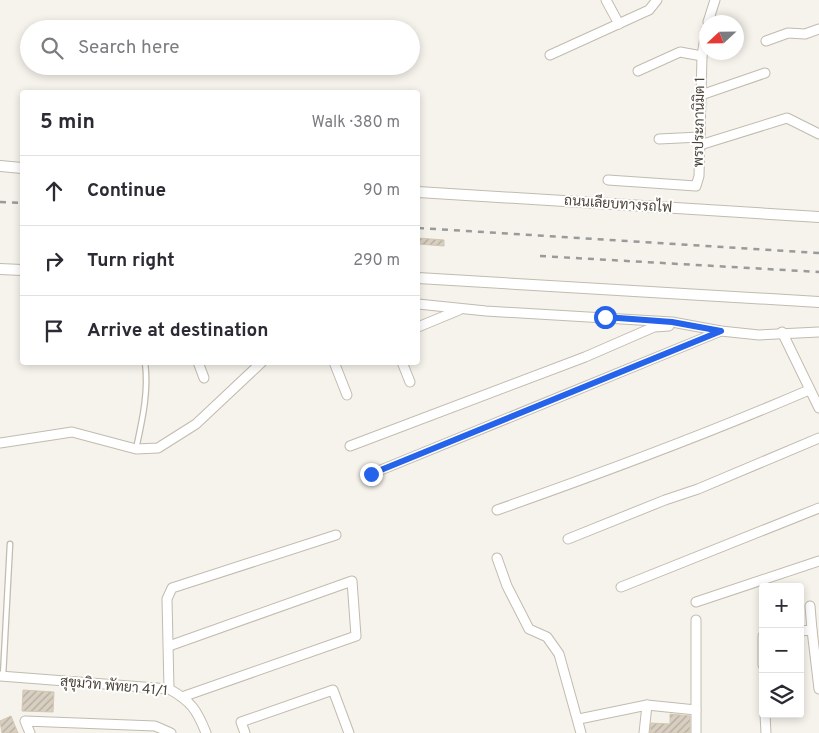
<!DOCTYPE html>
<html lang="en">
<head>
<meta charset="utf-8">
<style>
  body { margin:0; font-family:Overpass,Sarabun,sans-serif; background:#f7f7f7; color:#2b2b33 }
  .controls { position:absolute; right:15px; bottom:15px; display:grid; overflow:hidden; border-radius:5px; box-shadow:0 2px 8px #0003 }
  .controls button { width:45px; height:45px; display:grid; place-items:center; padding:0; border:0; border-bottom:1px solid #e1e1e2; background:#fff; color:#2b2b33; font:25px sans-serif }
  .compass { position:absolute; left:699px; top:15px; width:45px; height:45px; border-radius:50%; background:#fff; box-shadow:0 2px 8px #0003; rotate:248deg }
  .stop { position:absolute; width:15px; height:15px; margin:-11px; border:4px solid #2563eb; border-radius:50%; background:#fff }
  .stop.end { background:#2563eb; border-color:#fff; box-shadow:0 1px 5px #0008 }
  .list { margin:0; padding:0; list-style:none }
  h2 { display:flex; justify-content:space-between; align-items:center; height:65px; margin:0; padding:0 20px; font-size:21px }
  h2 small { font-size:16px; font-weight:400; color:#7c7c81 }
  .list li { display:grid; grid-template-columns:32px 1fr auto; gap:15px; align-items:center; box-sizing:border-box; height:70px; padding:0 20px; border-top:1px solid #e1e1e2 }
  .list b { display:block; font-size:19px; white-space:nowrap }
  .list em { font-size:16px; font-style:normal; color:#7c7c81 }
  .icon { flex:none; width:28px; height:28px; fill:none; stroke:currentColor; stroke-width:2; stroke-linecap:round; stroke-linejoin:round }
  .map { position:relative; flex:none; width:819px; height:733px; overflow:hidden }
  .search { position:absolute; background:#fff; box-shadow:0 2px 8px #0003; left:20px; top:20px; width:400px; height:55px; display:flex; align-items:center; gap:12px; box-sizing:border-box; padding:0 18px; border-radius:28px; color:#7c7c81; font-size:19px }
  .panel { position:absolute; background:#fff; box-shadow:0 2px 8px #0003; left:20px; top:90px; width:400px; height:275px; border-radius:5px }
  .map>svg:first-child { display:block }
</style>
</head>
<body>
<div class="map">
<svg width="819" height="733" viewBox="0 0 819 733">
  <defs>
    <pattern id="building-hatch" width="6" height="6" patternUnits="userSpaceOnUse" patternTransform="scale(1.25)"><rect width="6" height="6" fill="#d8cfc1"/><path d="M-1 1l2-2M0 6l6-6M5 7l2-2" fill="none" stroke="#b1aa9e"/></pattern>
  </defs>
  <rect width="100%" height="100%" fill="#f6f3ec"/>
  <!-- building -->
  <g fill="url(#building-hatch)" stroke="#d3c7b4">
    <polygon points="418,238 444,240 444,246 418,244"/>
    <polygon points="23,690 54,692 53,712 22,711"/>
    <polygon points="670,714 690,716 690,733 650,733 651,723 670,724"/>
    <polygon points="11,716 18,733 2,733 0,721"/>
  </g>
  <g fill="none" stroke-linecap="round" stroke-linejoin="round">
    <!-- service casing -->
    <g stroke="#c2bbae" stroke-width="7">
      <g id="service">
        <path d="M 136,449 C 142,421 149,392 145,362"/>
        <polyline points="3,676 10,544"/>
      </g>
    </g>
    <!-- minor casing -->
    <g stroke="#c2bbae" stroke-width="11">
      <g id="minor">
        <polyline points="606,0 619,24"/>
        <polyline points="708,22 715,0"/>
        <polyline points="766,41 788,33 805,34 819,29"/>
        <polyline points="550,55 649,10 657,0"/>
        <polyline points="638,71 680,52 702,56"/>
        <polyline points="701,95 765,73"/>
        <polyline points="659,139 700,137"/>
        <polyline points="700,145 787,118 819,134"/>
        <polyline points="608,180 696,186 699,176 702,56 706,30"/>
        <polyline points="418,304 486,311 672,322 721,331 759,335 819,332"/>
        <polyline points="418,327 459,310"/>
        <polyline points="782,332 819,408"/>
        <polyline points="198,362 204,378"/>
        <polyline points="334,362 347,395"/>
        <polyline points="402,362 410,382"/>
        <polyline points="0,443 72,432 136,449 158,448 196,424 262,362"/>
        <polyline points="350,446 585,357 654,327 669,326"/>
        <polyline points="371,474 721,331"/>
        <path d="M 497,510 C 602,473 707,434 809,390"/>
        <polyline points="568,539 665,500 698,489 819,438"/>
        <polyline points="497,558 507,586 529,629 547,637 559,654 581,733"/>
        <polyline points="621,587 819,508"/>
        <polyline points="696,602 819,561"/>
        <polyline points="810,606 812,630"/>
        <polyline points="800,631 812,630 819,689"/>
        <polyline points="763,636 763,665"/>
        <polyline points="169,646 352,581 356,636 182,697"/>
        <path d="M 0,676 L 169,689 C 191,701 197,710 206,733"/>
        <polyline points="169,689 167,599 172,588 336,535"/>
        <polyline points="765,714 766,733"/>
        <polyline points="579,719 647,705 696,710"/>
        <polyline points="30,733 25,721 155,726 171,733"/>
        <polyline points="245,733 241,722 333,690 349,733"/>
        <polyline points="644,733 647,705"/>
        <polyline points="696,733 696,620"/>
      </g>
    </g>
    <!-- tertiary casing -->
    <g stroke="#c2bbae" stroke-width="12">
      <g id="tertiary">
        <polyline points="0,166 22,168"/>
        <polyline points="418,192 819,217"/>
        <polyline points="0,269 22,270"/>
        <polyline points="418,278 819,302"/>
      </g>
    </g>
    <!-- service -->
    <use href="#service" stroke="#fff" stroke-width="4.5"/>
    <!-- minor -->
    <use href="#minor" stroke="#fff" stroke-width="9"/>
    <!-- tertiary -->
    <use href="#tertiary" stroke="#fff" stroke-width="10"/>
    <!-- rail -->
    <g stroke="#9a9a9a" stroke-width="2.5" stroke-dasharray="6 6" stroke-linecap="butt">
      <polyline points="0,202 22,203"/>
      <polyline points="418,228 819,253"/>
      <polyline points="540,256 819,272"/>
    </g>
  </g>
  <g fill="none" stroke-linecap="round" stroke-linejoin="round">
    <!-- route -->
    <polyline stroke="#2563eb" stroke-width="6" points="371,474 721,331 672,322 605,317"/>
  </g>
  <g text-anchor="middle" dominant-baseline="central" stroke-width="4" stroke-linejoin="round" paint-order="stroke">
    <!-- street labels -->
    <g font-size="14" fill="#4b4439" stroke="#fff">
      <text transform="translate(700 122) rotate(-89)">พรประภานิมิต 1</text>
      <text transform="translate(618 205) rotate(4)">ถนนเลียบทางรถไฟ</text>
      <text transform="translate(114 687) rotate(5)">สุขุมวิท พัทยา 41/1</text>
    </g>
  </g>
</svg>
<div class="controls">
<button>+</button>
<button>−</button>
<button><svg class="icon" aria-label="layers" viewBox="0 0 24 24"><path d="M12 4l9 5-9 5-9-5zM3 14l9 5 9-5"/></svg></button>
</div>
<svg class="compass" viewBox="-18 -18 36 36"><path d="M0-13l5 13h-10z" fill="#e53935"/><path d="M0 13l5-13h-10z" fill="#7c7c81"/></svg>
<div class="stop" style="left:605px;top:317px"></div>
<div class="stop end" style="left:371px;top:474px"></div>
<div class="search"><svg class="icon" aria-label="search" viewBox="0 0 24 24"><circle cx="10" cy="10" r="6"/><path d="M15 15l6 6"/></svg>Search here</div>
<section class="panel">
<h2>5 min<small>Walk · 380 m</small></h2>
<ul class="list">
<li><svg class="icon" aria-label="ahead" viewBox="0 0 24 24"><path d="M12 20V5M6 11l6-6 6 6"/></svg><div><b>Continue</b></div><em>90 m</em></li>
<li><svg class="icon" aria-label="right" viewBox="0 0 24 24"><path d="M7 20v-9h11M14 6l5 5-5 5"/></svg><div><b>Turn right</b></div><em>290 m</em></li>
<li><svg class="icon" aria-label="arrive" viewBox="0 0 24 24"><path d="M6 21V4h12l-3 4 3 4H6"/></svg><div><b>Arrive at destination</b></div></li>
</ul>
</section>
</div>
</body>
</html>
